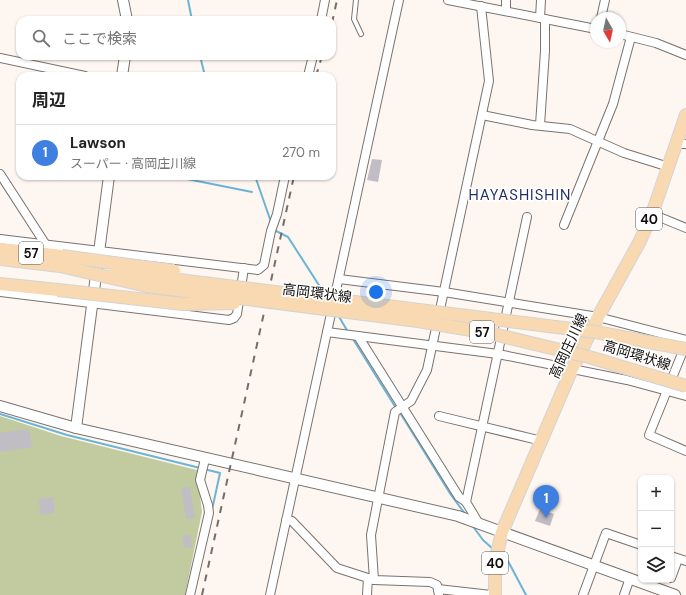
<!DOCTYPE html>
<html lang="ja">
<head>
<meta charset="utf-8">
<style>
  body { margin:0; font-family:"DM Sans","Noto Sans JP",sans-serif; background:#f2f2f2; color:#222 }
  .controls { position:absolute; right:12px; bottom:12px; display:grid; overflow:hidden; border-radius:8px; box-shadow:0 1px 3px #0004 }
  .controls button { width:36px; height:36px; display:grid; place-items:center; padding:0; border:0; border-bottom:1px solid #e0e0e0; background:#fff; color:#222; font:20px sans-serif }
  .compass { position:absolute; left:590px; top:12px; width:36px; height:36px; border-radius:50%; background:#fff; box-shadow:0 1px 3px #0004; rotate:171deg }
  .you { position:absolute; left:376px; top:292px; width:14px; height:14px; margin:-10px; border:3px solid #fff; border-radius:50%; background:#1a73e8; box-shadow:0 0 0 6px #1a73e833 }
  .badge { display:grid; place-items:center; width:26px; height:26px; border-radius:50%; background:#db2777; color:#fff; font-size:13px; font-weight:700 }
  .pin { position:absolute; translate:-50% -33px; filter:drop-shadow(0 1px 2px #0008) }
  .pin::after { content:''; position:absolute; top:21px; width:14px; height:12px; background:inherit; clip-path:polygon(0 0,100% 0,50% 100%) }
  .list { margin:0; padding:0; list-style:none }
  h2 { display:flex; justify-content:space-between; align-items:center; height:52px; margin:0; padding:0 16px; font-size:17px }
  h2 small { font-size:13px; font-weight:400; color:#767676 }
  .list li { display:grid; grid-template-columns:26px 1fr auto; gap:12px; align-items:center; box-sizing:border-box; height:56px; padding:0 16px; border-top:1px solid #e0e0e0 }
  .list b { display:block; font-size:15px; white-space:nowrap }
  .list p { margin:0; font-size:13px; white-space:nowrap; color:#767676 }
  .list em { font-size:13px; font-style:normal; color:#767676 }
  .icon { flex:none; width:22px; height:22px; fill:none; stroke:currentColor; stroke-width:2; stroke-linecap:round; stroke-linejoin:round }
  .map { position:relative; flex:none; width:686px; height:595px; overflow:hidden }
  .search { position:absolute; background:#fff; box-shadow:0 1px 3px #0004; left:16px; top:16px; width:320px; height:44px; display:flex; align-items:center; gap:10px; box-sizing:border-box; padding:0 14px; border-radius:12px; color:#767676; font-size:15px }
  .panel { position:absolute; background:#fff; box-shadow:0 1px 3px #0004; left:16px; top:72px; width:320px; height:108px; border-radius:12px }
  .map>svg:first-child { display:block }
</style>
</head>
<body>
<div class="map">
<svg width="686" height="595" viewBox="0 0 686 595">
  <rect width="100%" height="100%" fill="#fef6f1"/>
  <!-- green -->
  <polygon fill="#c2cba0" points="0,416 61,436 197,470 202,512 185,595 0,595"/>
  <g fill="none" stroke-linecap="round" stroke-linejoin="round">
    <!-- stream -->
    <g stroke="#6bb4d6" stroke-width="2">
      <polyline points="188,0 192,20"/>
      <polyline points="200,56 205,76"/>
      <polyline points="172,176 252,192"/>
      <polyline points="255,176 271,222"/>
      <polyline points="274,230 288,237 324,293"/>
      <polyline points="338,315 348,332"/>
      <polyline points="353,339 396,408"/>
      <polyline points="399,411 451,495 466,515"/>
      <polyline points="0,414 67,435 200,468"/>
      <polyline points="204,469 220,473 212,510"/>
      <polyline points="472,525 483,540 493,549"/>
      <polyline points="501,555 508,561 526,595"/>
    </g>
  </g>
  <!-- building -->
  <g fill="#c1bdc4">
    <polygon points="372,159 382,160 378,182 367,180"/>
    <polygon points="27,429 30,432 32,447 0,452 0,433"/>
    <polygon points="190,487 195,518 186,519 181,488"/>
    <polygon points="53,497 55,513 41,515 38,499"/>
    <polygon points="540,509 554,514 550,526 535,521"/>
    <polygon points="191,535 192,547 184,548 182,536"/>
  </g>
  <g fill="none" stroke-linecap="round" stroke-linejoin="round">
    <!-- service casing -->
    <g stroke="#79736f" stroke-width="6">
      <polyline id="service" points="356,0 354,19 361,34"/>
    </g>
    <!-- minor casing -->
    <g stroke="#79736f" stroke-width="10">
      <g id="minor">
        <polyline points="448,0 596,29"/>
        <polyline points="506,11 506,0"/>
        <polyline points="540,18 541,0"/>
        <polyline points="601,18 605,0"/>
        <polyline points="321,20 325,0"/>
        <polyline points="620,34 656,43 686,55"/>
        <polyline points="0,58 85,76"/>
        <polyline points="308,76 313,56"/>
        <polyline points="482,115 532,125 570,129 624,153 669,167"/>
        <polyline points="540,125 545,51 545,19"/>
        <polyline points="676,144 686,144"/>
        <polyline points="0,174 46,245"/>
        <polyline points="652,214 686,228"/>
        <polyline points="564,225 613,104 631,37"/>
        <polyline points="0,239 258,270 264,265 271,231 277,214 285,176"/>
        <polyline points="339,279 444,292 598,317 686,340"/>
        <polyline points="0,292 229,320 234,318 237,314 244,268"/>
        <polyline points="327,332 498,354 627,380 686,396"/>
        <polyline points="358,336 459,497 466,502"/>
        <polyline points="685,346 649,435 686,451"/>
        <polyline points="439,416 542,441"/>
        <polyline points="286,520 292,521 337,568 374,580 430,582 437,585 439,595"/>
        <polyline points="478,522 466,502 527,217"/>
        <polyline points="671,556 686,561"/>
        <polyline points="671,578 678,559"/>
        <polyline points="374,580 371,535 395,412 411,401 427,370 489,81 481,6"/>
        <polyline points="438,589 491,595"/>
        <polyline points="190,595 209,513 208,505 200,480 205,459"/>
        <polyline points="270,595 399,0"/>
        <polyline points="367,595 368,578"/>
        <polyline points="583,595 606,533 641,545"/>
        <polyline points="624,595 630,578"/>
      </g>
    </g>
    <!-- tertiary casing -->
    <g stroke="#79736f" stroke-width="12">
      <g id="tertiary">
        <polyline points="123,0 127,20"/>
        <polyline points="122,76 125,56"/>
        <polyline points="0,406 76,428 458,516 675,595"/>
        <polyline points="76,428 109,176"/>
      </g>
    </g>
    <!-- primary casing -->
    <g stroke="#d4d4d3" stroke-width="14">
      <g id="primary">
        <polyline points="0,249 62,256"/>
        <polyline points="0,259 60,266"/>
        <polyline points="0,284 58,290"/>
        <polyline points="495,595 495,562 502,532 572,369 598,317 640,241 652,214 686,115"/>
      </g>
    </g>
    <!-- service -->
    <use href="#service" stroke="#fff" stroke-width="4"/>
    <!-- minor -->
    <use href="#minor" stroke="#fff" stroke-width="8"/>
    <!-- tertiary -->
    <use href="#tertiary" stroke="#fff" stroke-width="10"/>
    <!-- primary -->
    <use href="#primary" stroke="#f8d9b1" stroke-width="12"/>
    <!-- rail -->
    <g stroke="#736e6b" stroke-width="2" stroke-dasharray="7 7" stroke-linecap="butt">
      <polyline points="332,23 337,0"/>
      <polyline points="316,76 322,56"/>
      <polyline points="202,595 294,176"/>
    </g>
    <!-- primary-bridge casing -->
    <g stroke="#d4d4d3" stroke-width="14" stroke-linecap="butt">
      <g id="primary-bridge">
        <polyline points="62,256 174,271"/>
        <polyline points="60,266 147,286 418,321 489,333 589,357 686,386"/>
        <polyline points="115,272 596,332 686,349"/>
        <polyline points="58,290 183,304 234,303"/>
      </g>
    </g>
    <!-- primary-bridge -->
    <use href="#primary-bridge" stroke="#f8d9b1" stroke-width="12"/>
  </g>
  <g text-anchor="middle" dominant-baseline="central" stroke-width="3.5" stroke-linejoin="round" paint-order="stroke">
    <!-- shield labels -->
    <g fill="#fff" stroke="#585656" stroke-width="1">
      <rect x="636" y="208" width="26" height="22" rx="3"/>
      <rect x="19" y="242" width="24" height="22" rx="3"/>
      <rect x="470" y="321" width="24" height="22" rx="3"/>
      <rect x="482" y="552" width="26" height="22" rx="3"/>
    </g>
    <g font-size="13" font-weight="bold" fill="#110e0d">
      <text x="649" y="219">40</text>
      <text x="31" y="253">57</text>
      <text x="482" y="332">57</text>
      <text x="495" y="563">40</text>
    </g>
    <!-- street labels -->
    <g font-size="14" fill="#110e0d" stroke="#fff">
      <text transform="translate(317 293) rotate(7)">高岡環状線</text>
      <text transform="translate(568 346) rotate(-65)">高岡庄川線</text>
      <text transform="translate(637 355) rotate(17)">高岡環状線</text>
    </g>
    <!-- neighbourhood labels -->
    <g font-size="15" letter-spacing="1" fill="#1f2e66" stroke="#fff">
      <text x="520" y="195">HAYASHISHIN</text>
    </g>
  </g>
</svg>
<div class="controls">
<button>+</button>
<button>−</button>
<button><svg class="icon" aria-label="layers" viewBox="0 0 24 24"><path d="M12 4l9 5-9 5-9-5zM3 14l9 5 9-5"/></svg></button>
</div>
<svg class="compass" viewBox="-18 -18 36 36"><path d="M0-13l5 13h-10z" fill="#e53935"/><path d="M0 13l5-13h-10z" fill="#767676"/></svg>
<div class="you"></div>
<div class="pin badge" style="left:546px;top:518px;background:#3f7fe0">1</div>
<div class="search"><svg class="icon" aria-label="search" viewBox="0 0 24 24"><circle cx="10" cy="10" r="6"/><path d="M15 15l6 6"/></svg>ここで検索</div>
<section class="panel">
<h2>周辺<small></small></h2>
<ul class="list">
<li><span class="badge" style="background:#3f7fe0">1</span><div><b>Lawson</b><p>スーパー · 高岡庄川線</p></div><em>270 m</em></li>
</ul>
</section>
</div>
</body>
</html>
